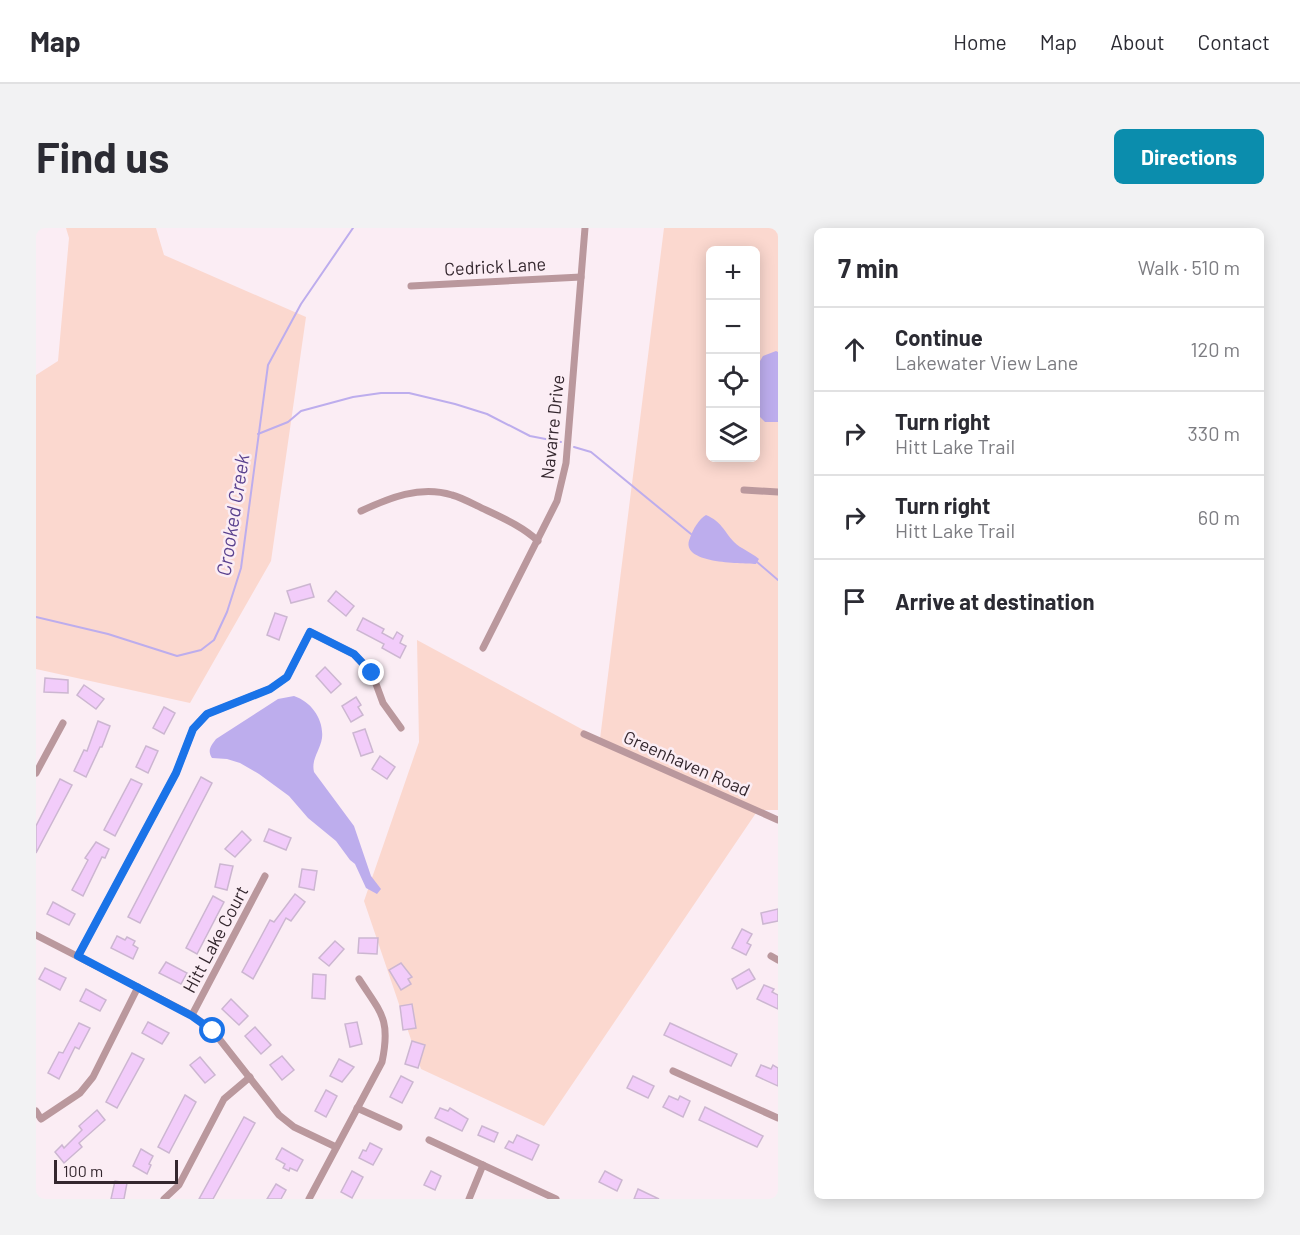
<!DOCTYPE html>
<html lang="en">
<head>
<meta charset="utf-8">
<style>
  body { margin:0; font-family:Barlow,sans-serif; background:#f2f2f3; color:#2b2b33 }
  .controls { position:absolute; right:18px; top:18px; display:grid; overflow:hidden; border-radius:9px; box-shadow:0 3px 15px #0003 }
  .controls button { width:54px; height:54px; display:grid; place-items:center; padding:0; border:0; border-bottom:2px solid #e1e1e2; background:#fff; color:#2b2b33; font:30px sans-serif }
  .scale { position:absolute; left:18px; bottom:15px; width:124px; box-sizing:border-box; padding-left:6px; border:3px solid #34272e; border-top:0; font-size:16px; line-height:21px; white-space:nowrap; color:#34272e; -webkit-text-stroke:4px #fbedf4; paint-order:stroke }
  .stop { position:absolute; width:18px; height:18px; margin:-14px; border:4px solid #1a73e8; border-radius:50%; background:#fff }
  .stop.end { background:#1a73e8; border-color:#fff; box-shadow:0 2px 6px #0008 }
  .list { margin:0; padding:0; list-style:none }
  h2 { display:flex; justify-content:space-between; align-items:center; height:78px; margin:0; padding:0 24px; font-size:26px }
  h2 small { font-size:20px; font-weight:400; color:#7c7c81 }
  .list li { display:grid; grid-template-columns:39px 1fr auto; gap:18px; align-items:center; box-sizing:border-box; height:84px; padding:0 24px; border-top:2px solid #e1e1e2 }
  .list b { display:block; font-size:22px; white-space:nowrap }
  .list p { margin:0; font-size:20px; white-space:nowrap; color:#7c7c81 }
  .list em { font-size:20px; font-style:normal; color:#7c7c81 }
  .icon { flex:none; width:33px; height:33px; fill:none; stroke:currentColor; stroke-width:2; stroke-linecap:round; stroke-linejoin:round }
  .map { position:relative; flex:none; width:742px; height:971px; overflow:hidden; border-radius:9px }
  header { display:flex; align-items:center; gap:36px; box-sizing:border-box; height:84px; padding:0 30px; background:#fff; border-bottom:2px solid #e1e1e2 }
  header strong { font-size:28px }
  nav { display:flex; gap:33px; margin-inline-start:auto; font-size:21px }
  .intro { display:flex; align-items:center; justify-content:space-between; box-sizing:border-box; height:144px; padding:0 36px }
  h1 { margin:0; font-size:42px }
  .button { padding:15px 27px; border-radius:9px; background:#0b8dad; color:#fff; font-size:21px; font-weight:700 }
  main { display:flex; gap:36px; padding:0 36px }
  aside { flex:1; background:#fff; border-radius:9px; box-shadow:0 3px 15px #0003 }
  .map>svg:first-child { display:block }
</style>
</head>
<body>
<header>
<strong>Map</strong>
<nav><a>Home</a><a>Map</a><a>About</a><a>Contact</a></nav>
</header>
<div class="intro"><h1>Find us</h1><a class="button">Directions</a></div>
<main>
<div class="map">
<svg width="742" height="971" viewBox="0 0 742 971">
  <rect width="100%" height="100%" fill="#fbedf4"/>
  <!-- green -->
  <g fill="#fbd8cf" fill-rule="evenodd">
    <polygon points="30,0 120,0 128,27 270,89 235,333 154,475 0,441 0,147 22,133 33,10"/>
    <path d="M 628,0 L 742,0 L 742,582 L 722,582 L 508,898 L 385,841 L 328,673 L 383,514 L 381,412 L 564,511 ZM 674,22 L 720,22 L 720,230 L 674,230 Z"/>
  </g>
  <!-- water -->
  <g fill="#bdaded">
    <polygon points="740,123 742,124 742,194 729,194 723,188 721,138 727,128"/>
    <path d="M 670,287 C 686,294 687,302 698,314 C 705,321 715,324 723,331 L 720,336 C 705,335 642,336 654,310 C 657,301 663,291 670,287 Z"/>
    <path d="M 258,468 C 276,474 288,492 286,510 C 284,523 275,531 278,544 L 318,598 L 335,648 L 345,661 L 341,666 L 330,660 L 319,636 L 314,632 L 300,613 L 272,590 L 253,568 L 223,546 L 204,535 L 191,531 L 176,530 C 171,522 175,518 180,511 L 242,471 Z"/>
  </g>
  <g fill="none" stroke-linecap="round" stroke-linejoin="round">
    <!-- stream -->
    <g stroke="#bdaded" stroke-width="2">
      <polyline points="222,206 252,194 265,183 317,169 345,165 373,165 419,176 451,186 494,208 525,214"/>
      <polyline points="538,219 555,224 655,306"/>
      <polyline points="721,334 742,352"/>
      <polyline points="0,389 72,406 141,428 165,422 178,412 191,384 205,340 232,137 265,76 317,0"/>
    </g>
  </g>
  <!-- building -->
  <g fill="#f2ccfa" stroke="#ccb6d1" stroke-width="1.5">
    <polygon points="274,356 278,369 255,375 251,363"/>
    <polygon points="300,363 318,378 310,388 292,373"/>
    <polygon points="239,385 251,389 243,412 231,407"/>
    <polygon points="327,390 348,401 346,405 357,411 361,404 367,408 364,415 370,418 364,430 346,420 348,416 321,402"/>
    <polygon points="289,439 305,456 295,465 280,448"/>
    <polygon points="9,450 32,452 32,465 8,464"/>
    <polygon points="48,457 68,471 60,481 41,467"/>
    <polygon points="320,469 325,477 322,479 327,487 315,494 306,478"/>
    <polygon points="128,479 139,485 128,506 117,500"/>
    <polygon points="62,493 74,498 66,519 64,519 50,549 38,543 48,522 51,523"/>
    <polygon points="329,501 337,524 325,528 317,505"/>
    <polygon points="110,518 122,523 112,545 100,539"/>
    <polygon points="344,528 359,539 351,551 336,541"/>
    <polygon points="165,549 176,555 161,584 104,695 92,689"/>
    <polygon points="24,551 36,557 0,625 0,598"/>
    <polygon points="95,551 106,556 79,608 68,602"/>
    <polygon points="233,601 255,610 250,622 228,613"/>
    <polygon points="206,603 215,612 199,629 189,621"/>
    <polygon points="60,614 73,621 69,630 66,629 47,668 36,662 52,632 49,630"/>
    <polygon points="184,636 197,638 191,662 179,659"/>
    <polygon points="266,641 281,643 278,662 263,659"/>
    <polygon points="259,666 269,674 255,693 250,690 217,751 206,744 234,692 238,694"/>
    <polygon points="177,668 188,674 161,726 150,720"/>
    <polygon points="17,674 39,686 33,697 11,686"/>
    <polygon points="742,681 742,693 727,696 725,685"/>
    <polygon points="706,701 716,706 711,715 715,717 710,727 696,720"/>
    <polygon points="81,708 89,712 91,709 99,713 97,717 102,720 97,731 75,720"/>
    <polygon points="323,710 342,710 341,726 322,725"/>
    <polygon points="299,713 308,721 293,738 283,730"/>
    <polygon points="130,734 151,745 145,756 123,745"/>
    <polygon points="365,735 376,749 372,751 375,756 365,762 353,742"/>
    <polygon points="9,740 30,750 24,762 3,751"/>
    <polygon points="713,741 719,751 701,761 696,751"/>
    <polygon points="277,746 290,747 289,771 276,770"/>
    <polygon points="728,757 738,761 736,764 742,767 742,781 721,771"/>
    <polygon points="50,761 70,772 64,783 44,773"/>
    <polygon points="195,771 212,788 203,797 186,781"/>
    <polygon points="376,776 380,800 367,802 364,778"/>
    <polygon points="112,794 133,805 126,816 106,805"/>
    <polygon points="321,794 326,816 314,819 309,796"/>
    <polygon points="43,795 54,800 43,821 39,819 23,851 12,845 23,824 27,825"/>
    <polygon points="634,795 701,826 695,838 628,807"/>
    <polygon points="219,799 235,817 225,826 209,808"/>
    <polygon points="376,813 389,817 382,840 369,836"/>
    <polygon points="96,825 108,831 81,880 70,874"/>
    <polygon points="246,828 258,842 246,852 234,837"/>
    <polygon points="164,829 179,847 169,855 154,837"/>
    <polygon points="303,831 318,839 306,854 294,848"/>
    <polygon points="725,837 735,841 737,837 742,840 742,858 720,848"/>
    <polygon points="365,848 377,854 366,875 354,869"/>
    <polygon points="597,848 618,858 612,870 591,860"/>
    <polygon points="290,862 301,868 290,889 279,883"/>
    <polygon points="149,867 160,874 133,925 122,919"/>
    <polygon points="633,868 642,872 644,868 654,873 647,889 627,879"/>
    <polygon points="669,879 727,908 721,919 663,892"/>
    <polygon points="404,880 412,883 414,880 432,891 426,903 399,890"/>
    <polygon points="61,882 69,892 43,915 46,919 28,935 19,924 26,917 28,920 46,902 43,898"/>
    <polygon points="208,889 219,895 187,953 177,971 163,971"/>
    <polygon points="446,898 462,905 458,914 442,907"/>
    <polygon points="481,907 503,917 496,932 469,920 473,913 477,915"/>
    <polygon points="334,915 346,921 337,937 323,930 327,922 330,923"/>
    <polygon points="246,920 267,932 261,943 254,940 253,943 247,940 249,936 240,931"/>
    <polygon points="105,921 117,928 113,936 115,937 111,946 97,938"/>
    <polygon points="316,943 327,949 316,970 305,964"/>
    <polygon points="395,943 405,948 399,962 388,957"/>
    <polygon points="569,943 586,952 581,963 563,954"/>
    <polygon points="79,953 91,955 88,971 75,971"/>
    <polygon points="240,956 250,962 245,971 231,971"/>
    <polygon points="602,961 623,971 598,971"/>
  </g>
  <g fill="none" stroke-linecap="round" stroke-linejoin="round">
    <!-- minor -->
    <g stroke="#ba989d" stroke-width="7">
      <polyline points="375,58 545,49"/>
      <polyline points="708,262 742,264"/>
      <path d="M 325,283 C 353,270 384,257 416,267 C 427,270 439,277 450,282 C 469,291 487,299 502,313"/>
      <polyline points="447,420 521,273 530,235 549,0"/>
      <polyline points="548,506 742,592"/>
      <polyline points="0,545 27,495"/>
      <polyline points="0,707 156,787 177,803 243,887 258,899 300,919"/>
      <polyline points="42,728 140,545 157,501 171,486 234,461 251,449 274,404 318,426 336,445 347,475 365,500"/>
      <polyline points="735,728 742,732"/>
      <polyline points="156,787 229,648"/>
      <polyline points="637,843 742,890"/>
      <polyline points="321,880 363,899"/>
      <polyline points="0,883 5,891 44,865 57,849 102,759"/>
      <polyline points="393,912 520,971"/>
      <polyline points="128,971 143,957 188,871 214,849"/>
      <path d="M 273,971 L 346,834 C 355,791 345,785 323,751"/>
      <polyline points="433,971 447,937"/>
    </g>
  </g>
  <g fill="none" stroke-linecap="round" stroke-linejoin="round">
    <!-- route -->
    <polyline stroke="#1a73e8" stroke-width="8" points="177,803 156,788 42,728 140,545 157,501 171,486 234,461 251,449 274,404 318,426 336,445"/>
  </g>
  <g text-anchor="middle" dominant-baseline="central" stroke-width="5" stroke-linejoin="round" paint-order="stroke">
    <!-- street labels -->
    <g font-size="18" fill="#34272e" stroke="#fbedf4">
      <text transform="translate(459 38) rotate(-3)">Cedrick Lane</text>
      <text transform="translate(516 199) rotate(-84)">Navarre Drive</text>
      <text transform="translate(651 535) rotate(24)">Greenhaven Road</text>
      <text transform="translate(179 711) rotate(-62)">Hitt Lake Court</text>
    </g>
    <!-- water labels -->
    <g font-size="20" font-style="italic" fill="#5a428f" stroke="#fbedf4">
      <text transform="translate(196 287) rotate(-81)">Crooked Creek</text>
    </g>
  </g>
</svg>
<div class="controls">
<button>+</button>
<button>−</button>
<button><svg class="icon" aria-label="locate" viewBox="0 0 24 24"><circle cx="12" cy="12" r="6"/><path d="M12 2v4M12 18v4M2 12h4M18 12h4"/></svg></button>
<button><svg class="icon" aria-label="layers" viewBox="0 0 24 24"><path d="M12 4l9 5-9 5-9-5zM3 14l9 5 9-5"/></svg></button>
</div>
<div class="scale">100 m</div>
<div class="stop" style="left:177px;top:803px"></div>
<div class="stop end" style="left:336px;top:445px"></div>
</div>
<aside>
<h2>7 min<small>Walk · 510 m</small></h2>
<ul class="list">
<li><svg class="icon" aria-label="ahead" viewBox="0 0 24 24"><path d="M12 20V5M6 11l6-6 6 6"/></svg><div><b>Continue</b><p>Lakewater View Lane</p></div><em>120 m</em></li>
<li><svg class="icon" aria-label="right" viewBox="0 0 24 24"><path d="M7 20v-9h11M14 6l5 5-5 5"/></svg><div><b>Turn right</b><p>Hitt Lake Trail</p></div><em>330 m</em></li>
<li><svg class="icon" aria-label="right" viewBox="0 0 24 24"><path d="M7 20v-9h11M14 6l5 5-5 5"/></svg><div><b>Turn right</b><p>Hitt Lake Trail</p></div><em>60 m</em></li>
<li><svg class="icon" aria-label="arrive" viewBox="0 0 24 24"><path d="M6 21V4h12l-3 4 3 4H6"/></svg><div><b>Arrive at destination</b></div></li>
</ul>
</aside>
</main>
</body>
</html>
